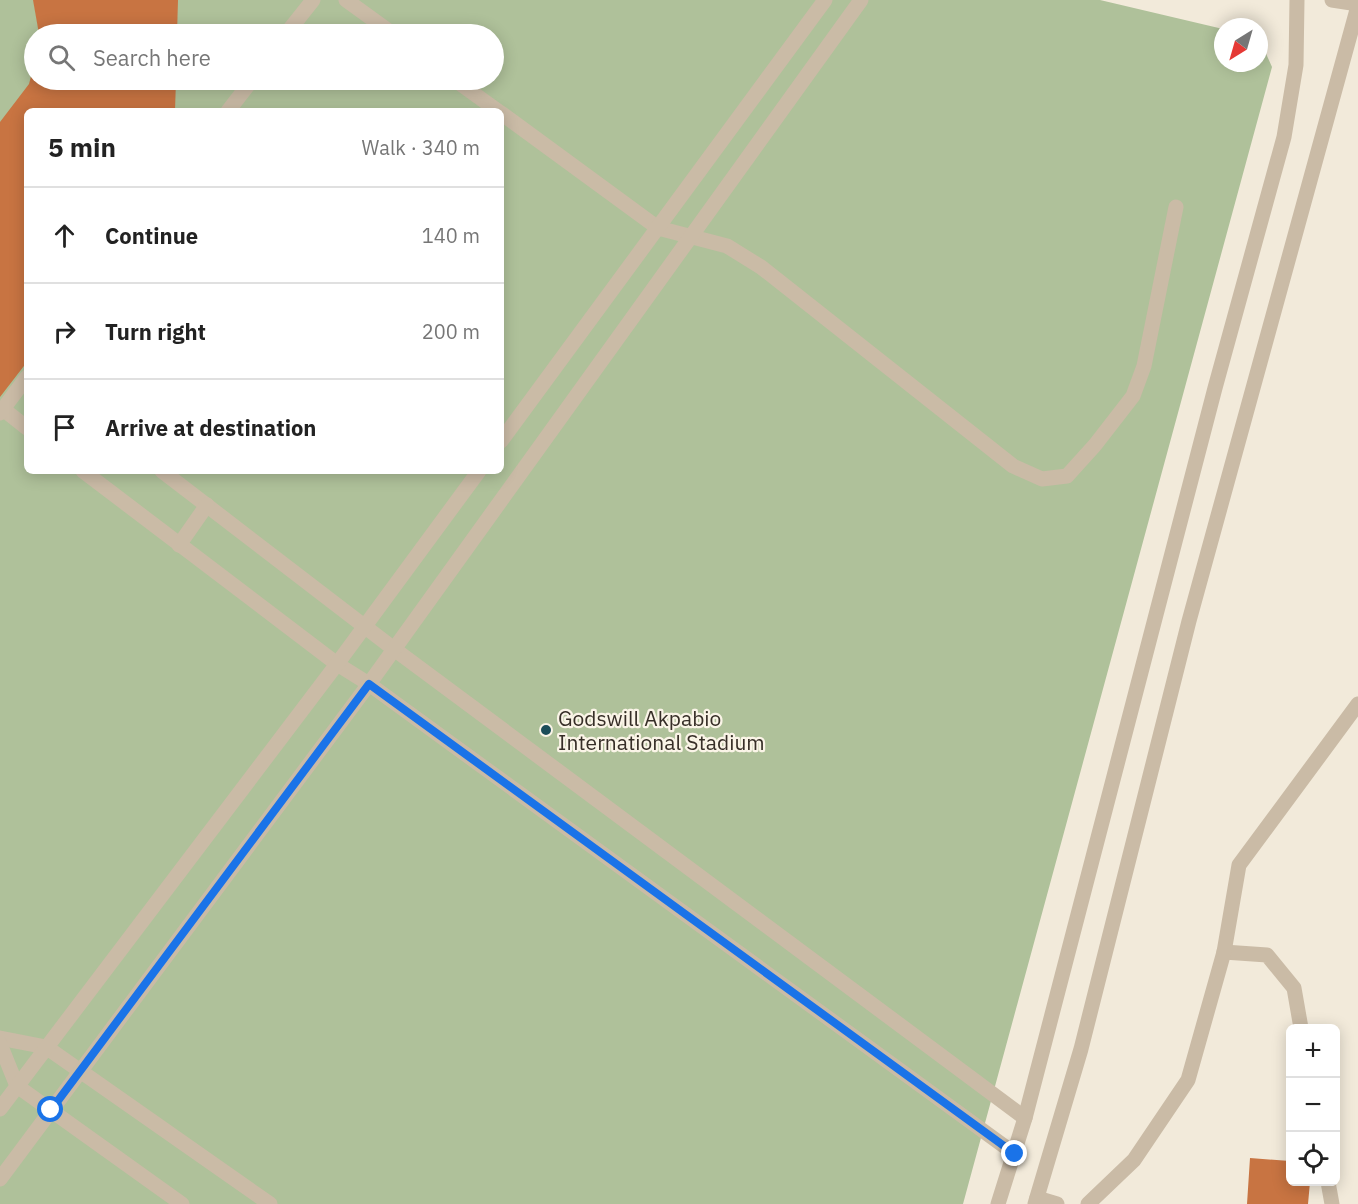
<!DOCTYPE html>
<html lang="en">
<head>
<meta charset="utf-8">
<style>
  body { margin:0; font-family:"IBM Plex Sans",sans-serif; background:#f6f6f6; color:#222 }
  .controls { position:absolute; right:18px; bottom:18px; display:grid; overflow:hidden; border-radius:9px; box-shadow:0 3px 15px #0003 }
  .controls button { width:54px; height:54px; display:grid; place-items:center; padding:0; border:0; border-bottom:2px solid #e0e0e0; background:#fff; color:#222; font:30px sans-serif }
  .compass { position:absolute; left:1214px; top:18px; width:54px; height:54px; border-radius:50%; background:#fff; box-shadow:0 3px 15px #0003; rotate:217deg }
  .stop { position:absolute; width:18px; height:18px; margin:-14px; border:4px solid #1a73e8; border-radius:50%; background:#fff }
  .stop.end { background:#1a73e8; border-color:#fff; box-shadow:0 2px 6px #0008 }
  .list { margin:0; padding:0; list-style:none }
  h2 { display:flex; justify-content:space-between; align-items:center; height:78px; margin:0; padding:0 24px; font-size:26px }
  h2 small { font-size:20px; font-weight:400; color:#767676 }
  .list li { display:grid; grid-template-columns:39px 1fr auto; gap:18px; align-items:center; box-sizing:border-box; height:96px; padding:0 24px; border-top:2px solid #e0e0e0 }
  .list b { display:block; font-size:22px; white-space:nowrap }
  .list em { font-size:20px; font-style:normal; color:#767676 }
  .icon { flex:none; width:33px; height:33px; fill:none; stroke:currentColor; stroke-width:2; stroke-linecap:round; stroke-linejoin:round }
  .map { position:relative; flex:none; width:1358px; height:1204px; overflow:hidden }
  .search { position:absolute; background:#fff; box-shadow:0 3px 15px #0003; left:24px; top:24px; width:480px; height:66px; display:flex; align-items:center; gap:15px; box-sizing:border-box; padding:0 21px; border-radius:33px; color:#767676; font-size:22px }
  .panel { position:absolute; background:#fff; box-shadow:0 3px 15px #0003; left:24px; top:108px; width:480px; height:366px; border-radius:9px }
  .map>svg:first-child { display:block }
</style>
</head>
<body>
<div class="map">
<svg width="1358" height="1204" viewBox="0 0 1358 1204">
  <rect width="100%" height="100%" fill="#f2eada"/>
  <!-- green -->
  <path fill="#afc19a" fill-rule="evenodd" d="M 0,0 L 1100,0 L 1223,29 L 1223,63 L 1259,63 L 1259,38 L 1272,67 L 963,1204 L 0,1204 ZM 34,34 L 494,34 L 494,80 L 34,80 ZM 27,111 L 501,111 L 501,471 L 27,471 Z"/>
  <!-- building -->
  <g fill="#c87442">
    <polygon points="33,0 178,0 177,34 39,34"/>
    <polygon points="34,65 34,80 176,80 175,111 27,111 27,362 0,397 0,122 29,84"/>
    <polygon points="1250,1158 1290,1161 1290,1182 1310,1182 1308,1204 1247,1204"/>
  </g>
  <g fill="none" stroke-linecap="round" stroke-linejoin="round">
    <!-- service -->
    <g stroke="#cabba6" stroke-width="15">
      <polyline points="346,0 393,34"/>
      <polyline points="286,34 313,0"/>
      <polyline points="455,80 498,111"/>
      <polyline points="228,111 252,80"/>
      <polyline points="501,113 658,228 727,246 761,267 1013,466 1042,479 1067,476 1095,445 1133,396 1144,366 1176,207"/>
      <polyline points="3,409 27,428"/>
      <polyline points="0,413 27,377"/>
      <polyline points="501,441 825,0"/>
      <polyline points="83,471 337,664 369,684 1015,1154"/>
      <polyline points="162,471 394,649 1025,1118"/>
      <polyline points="179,545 207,505"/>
      <polyline points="0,1038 46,1047 270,1204"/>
      <polyline points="0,1044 17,1086 182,1204"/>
      <polyline points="0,1109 337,664 479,471"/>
      <polyline points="0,1179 369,684 861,0"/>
      <polyline points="998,1204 1025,1118 1215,388 1284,137 1296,65 1297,0"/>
      <polyline points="1035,1204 1081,1049 1189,621 1358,6"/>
    </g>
    <!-- minor -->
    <g stroke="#cabba6" stroke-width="15">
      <polyline points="1332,0 1358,4"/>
      <polyline points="1224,952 1267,955 1294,988 1301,1028"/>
      <polyline points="1328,1182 1332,1204"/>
      <polyline points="1037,1198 1057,1204"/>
      <polyline points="1088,1204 1134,1160 1188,1080 1224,952 1239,865 1358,704"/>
    </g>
  </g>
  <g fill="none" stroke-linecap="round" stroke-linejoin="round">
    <!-- route -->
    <polyline stroke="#1a73e8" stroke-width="8" points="51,1110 369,684 1015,1154"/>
  </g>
  <!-- markers -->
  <circle fill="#1c4d59" stroke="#faf4e7" stroke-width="2" cx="546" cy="730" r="6"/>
  <g text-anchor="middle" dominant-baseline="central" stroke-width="4.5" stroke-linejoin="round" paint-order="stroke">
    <!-- poi labels -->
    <g font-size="21" fill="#362e27" stroke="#faf4e7" text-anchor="start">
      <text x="558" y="718">Godswill Akpabio<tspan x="558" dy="24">International Stadium</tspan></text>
    </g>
  </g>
</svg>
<div class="controls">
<button>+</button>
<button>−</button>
<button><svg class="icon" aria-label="locate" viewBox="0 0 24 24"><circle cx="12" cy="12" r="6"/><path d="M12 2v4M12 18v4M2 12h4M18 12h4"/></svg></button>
</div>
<svg class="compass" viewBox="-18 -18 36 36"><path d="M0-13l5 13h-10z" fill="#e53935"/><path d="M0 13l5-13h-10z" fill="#767676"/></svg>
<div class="stop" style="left:51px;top:1110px"></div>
<div class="stop end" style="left:1015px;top:1154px"></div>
<div class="search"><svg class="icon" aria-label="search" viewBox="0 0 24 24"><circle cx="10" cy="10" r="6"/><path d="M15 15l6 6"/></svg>Search here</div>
<section class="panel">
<h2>5 min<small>Walk · 340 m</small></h2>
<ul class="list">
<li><svg class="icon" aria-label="ahead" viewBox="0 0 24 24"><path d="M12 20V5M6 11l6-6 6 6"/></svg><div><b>Continue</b></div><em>140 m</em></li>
<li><svg class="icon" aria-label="right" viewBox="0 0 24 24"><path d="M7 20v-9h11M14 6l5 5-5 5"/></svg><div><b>Turn right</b></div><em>200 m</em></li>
<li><svg class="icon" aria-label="arrive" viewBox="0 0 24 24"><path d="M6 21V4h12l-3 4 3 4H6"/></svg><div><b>Arrive at destination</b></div></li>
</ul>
</section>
</div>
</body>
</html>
